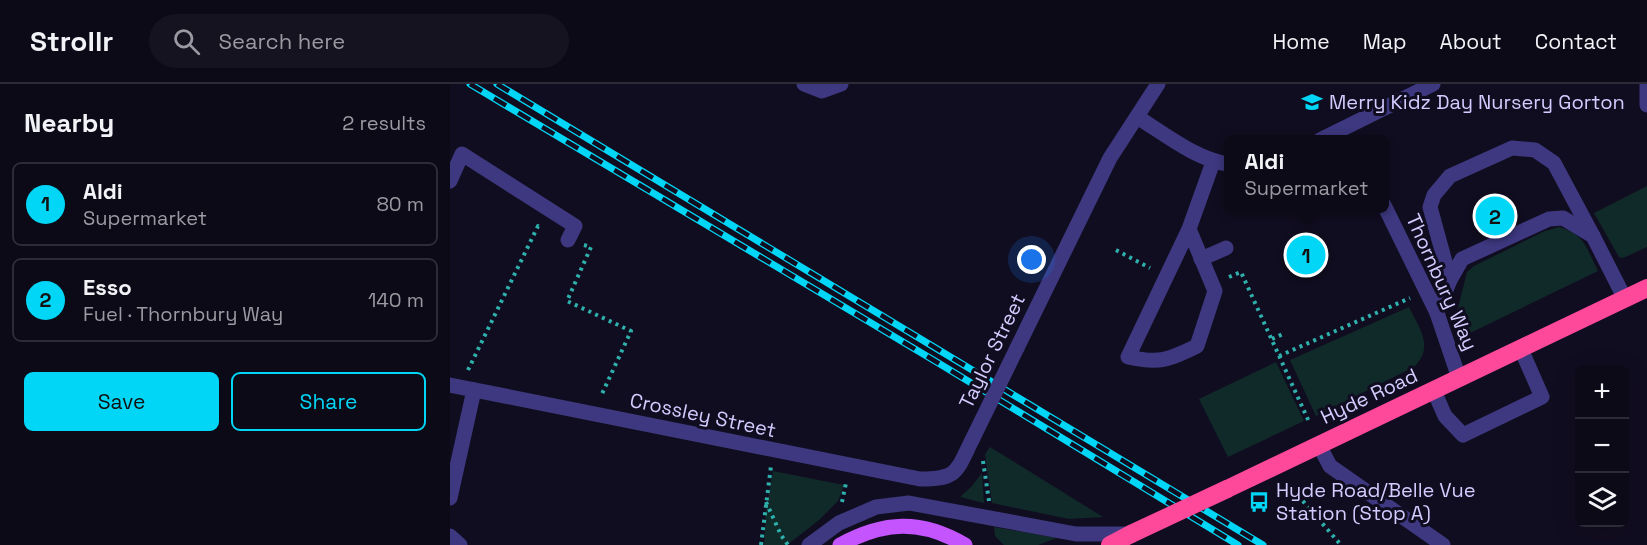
<!DOCTYPE html>
<html lang="en">
<head>
<meta charset="utf-8">
<style>
  body { margin:0; font-family:"Space Grotesk",sans-serif; background:#161321; color:#f1f3f6 }
  .controls { position:absolute; right:18px; bottom:18px; display:grid; overflow:hidden; border-radius:9px; box-shadow:0 6px 24px #0002 }
  .controls button { width:54px; height:54px; display:grid; place-items:center; padding:0; border:0; border-bottom:2px solid #2d2b37; background:#0d0a18; color:#f1f3f6; font:30px sans-serif }
  .you { position:absolute; left:582px; top:176px; width:21px; height:21px; margin:-15px; border:4px solid #fff; border-radius:50%; background:#1a73e8; box-shadow:0 0 0 9px #1a73e833 }
  .badge { display:grid; place-items:center; width:39px; height:39px; border-radius:50%; background:#01d6f6; color:#111; font-size:20px; font-weight:700 }
  .pin { position:absolute; translate:-50% -50%; border:3px solid #fff; box-shadow:0 2px 6px #0006 }
  .popup { position:absolute; left:774px; top:51px; width:165px; height:78px; box-sizing:border-box; display:grid; place-content:center; border-radius:9px; background:#0d0a18; filter:drop-shadow(0 2px 4px #0005); font-size:20px; white-space:nowrap; color:#9a9aa2 }
  .popup b { font-size:22px; color:#f1f3f6 }
  .popup::after { content:''; position:absolute; left:50%; top:100%; margin-left:-12px; border:12px solid transparent; border-top-color:#0d0a18 }
  .list { margin:0; padding:0; list-style:none }
  h2 { display:flex; justify-content:space-between; align-items:center; height:78px; margin:0; padding:0 24px; font-size:26px }
  h2 small { font-size:20px; font-weight:400; color:#9a9aa2 }
  .list li { display:grid; grid-template-columns:39px 1fr auto; gap:18px; align-items:center; box-sizing:border-box; height:84px; margin:0 12px 12px; padding:0 12px; border:2px solid #2d2b37; border-radius:9px }
  .list b { display:block; font-size:22px; white-space:nowrap }
  .list p { margin:0; font-size:20px; white-space:nowrap; color:#9a9aa2 }
  .list em { font-size:20px; font-style:normal; color:#9a9aa2 }
  .actions { display:flex; gap:12px; padding:18px 24px }
  .actions a { flex:1; padding:14px 0; border:2px solid #01d6f6; border-radius:9px; text-align:center; font-size:21px; color:#01d6f6 }
  .actions .main { background:#01d6f6; color:#111 }
  .icon { flex:none; width:33px; height:33px; fill:none; stroke:currentColor; stroke-width:2; stroke-linecap:round; stroke-linejoin:round }
  .map { position:relative; flex:none; width:1197px; height:461px; overflow:hidden }
  header { display:flex; align-items:center; gap:36px; box-sizing:border-box; height:84px; padding:0 30px; background:#0d0a18; border-bottom:2px solid #2d2b37 }
  header strong { font-size:28px }
  nav { display:flex; gap:33px; margin-inline-start:auto; font-size:21px }
  .search { width:420px; height:54px; background:#161321; display:flex; align-items:center; gap:15px; box-sizing:border-box; padding:0 21px; border-radius:33px; color:#9a9aa2; font-size:22px }
  main { display:flex }
  aside { flex:1; background:#0d0a18 }
  .map>svg:first-child { display:block }
</style>
</head>
<body>
<header>
<strong>Strollr</strong>
<div class="search"><svg class="icon" aria-label="search" viewBox="0 0 24 24"><circle cx="10" cy="10" r="6"/><path d="M15 15l6 6"/></svg>Search here</div>
<nav><a>Home</a><a>Map</a><a>About</a><a>Contact</a></nav>
</header>
<main>
<aside>
<h2>Nearby<small>2 results</small></h2>
<ul class="list">
<li><span class="badge">1</span><div><b>Aldi</b><p>Supermarket</p></div><em>80 m</em></li>
<li><span class="badge">2</span><div><b>Esso</b><p>Fuel · Thornbury Way</p></div><em>140 m</em></li>
</ul>
<div class="actions"><a class="main">Save</a><a>Share</a></div>
</aside>
<div class="map">
<svg width="1197" height="461" viewBox="0 0 1197 461">
  <rect width="100%" height="100%" fill="#110d20"/>
  <!-- green -->
  <g fill="#102a2a">
    <polygon points="1197,102 1197,163 1173,174 1169,173 1144,129"/>
    <path d="M 1109,143 C 1136,151 1136,164 1148,187 L 1018,250 L 1007,228 L 1017,188 L 1024,182 L 1095,147 Z"/>
    <path d="M 959,223 C 969,244 985,263 964,283 L 866,332 L 840,276 Z"/>
    <polygon points="826,278 854,337 778,373 749,315"/>
    <polygon points="540,363 653,433 619,435 542,419 535,370"/>
    <polygon points="323,387 394,401 388,417 369,436 337,461 314,461 316,426"/>
    <polygon points="532,389 534,419 510,413 522,402"/>
    <polygon points="544,443 607,454 588,461 554,461 545,452"/>
  </g>
  <g fill="none" stroke-linecap="round" stroke-linejoin="round">
    <!-- path -->
    <g stroke="#2eb1ad" stroke-width="4" stroke-dasharray="3 4.5" stroke-linecap="butt">
      <polyline points="134,161 141,163 117,217 181,247 151,312"/>
      <polyline points="666,166 700,184"/>
      <polyline points="779,193 791,188 860,340"/>
      <polyline points="822,255 835,249"/>
      <polyline points="829,272 960,214"/>
      <polyline points="18,286 88,142 91,144"/>
      <polyline points="533,377 539,417"/>
      <polyline points="838,400 891,461"/>
      <polyline points="316,418 331,451 338,461"/>
      <polyline points="392,418 396,399"/>
      <polyline points="311,461 321,382"/>
    </g>
    <!-- minor -->
    <g stroke="#3d387f" stroke-width="15">
      <polyline points="354,0 372,7 391,0"/>
      <polyline points="1197,0 1197,21"/>
      <path d="M 687,33 C 715,50 745,75 778,80"/>
      <polyline points="870,56 983,0"/>
      <polyline points="0,97 12,70 125,142 118,156"/>
      <polyline points="934,121 987,229 1009,294"/>
      <path d="M 739,145 L 765,207 L 747,262 C 719,276 709,280 678,273 L 739,145 L 763,78"/>
      <polyline points="751,175 776,164"/>
      <polyline points="1000,196 980,123 984,111 1000,92 1062,64 1085,66 1104,79 1143,152"/>
      <polyline points="987,229 1000,196 1012,175 1099,135 1113,134 1143,152 1175,215"/>
      <polyline points="567,264 660,74 708,0"/>
      <path d="M 0,301 L 470,395 C 508,395 506,388 522,356"/>
      <polyline points="984,307 995,332 1013,351 1092,313 1071,265"/>
      <polyline points="869,361 880,382 993,461"/>
      <polyline points="0,414 24,306"/>
      <polyline points="0,452 10,461"/>
      <polyline points="359,461 389,439 426,423 459,419 626,450 681,450"/>
    </g>
    <!-- major -->
    <path stroke="#c354fe" stroke-width="15" d="M 390,461 C 434,437 471,435 515,461"/>
    <!-- highway -->
    <g stroke="#fe489a" stroke-width="18">
      <polyline points="777,405 1197,204"/>
      <polyline points="660,461 681,450"/>
    </g>
    <!-- rail casing -->
    <g stroke="#01d6f6" stroke-width="7">
      <g id="rail">
        <polyline points="20,0 490,280 788,461"/>
        <polyline points="47,0 813,461"/>
      </g>
    </g>
    <!-- rail -->
    <use href="#rail" stroke="#110d20" stroke-width="4.5" stroke-dasharray="14" stroke-linecap="butt"/>
    <!-- minor-bridge -->
    <polyline stroke="#3d387f" stroke-width="15" points="522,356 567,264"/>
    <!-- highway-bridge -->
    <polyline stroke="#fe489a" stroke-width="18" points="681,450 777,405"/>
  </g>
  <!-- icons -->
  <defs>
    <g id="school-bare" transform="scale(1.62)"><path d="M0-5L7-2L0 1L-7-2ZM-4 1L0 2.5L4 1V4Q0 6-4 4Z" fill="#01d6f6" stroke="#110d20" stroke-width="2.5" paint-order="stroke"/></g>
    <g id="bus-bare" transform="scale(1.62)"><path d="M-5-6H5V4H4V6H2V4H-2V6H-4V4H-5ZM-3.5-4V0h7V-4ZM-3.5 1.2v1.5H-2V1.2ZM2 1.2v1.5H3.5V1.2Z" fill="#01d6f6" stroke="#110d20" stroke-width="2.5" paint-order="stroke"/></g>
  </defs>
  <g fill-rule="evenodd">
    <use href="#school-bare" x="862" y="18"/>
    <use href="#bus-bare" x="809" y="418"/>
  </g>
  <g text-anchor="middle" dominant-baseline="central" stroke-width="6" stroke-linejoin="round" paint-order="stroke">
    <!-- poi labels -->
    <g font-size="20" fill="#d3ccff" stroke="#110d20" text-anchor="start">
      <text x="879" y="18">Merry Kidz Day Nursery Gorton</text>
      <text x="826" y="406">Hyde Road/Belle Vue<tspan x="826" dy="23">Station (Stop A)</tspan></text>
    </g>
    <!-- street labels -->
    <g font-size="20" fill="#d3ccff" stroke="#110d20">
      <text transform="translate(992 198) rotate(66)">Thornbury Way</text>
      <text transform="translate(542 267) rotate(-64)">Taylor Street</text>
      <text transform="translate(919 312) rotate(-25)">Hyde Road</text>
      <text transform="translate(253 331) rotate(12)">Crossley Street</text>
    </g>
  </g>
</svg>
<div class="controls">
<button>+</button>
<button>−</button>
<button><svg class="icon" aria-label="layers" viewBox="0 0 24 24"><path d="M12 4l9 5-9 5-9-5zM3 14l9 5 9-5"/></svg></button>
</div>
<div class="you"></div>
<div class="pin badge" style="left:856px;top:171px">1</div>
<div class="popup"><b>Aldi</b>Supermarket</div>
<div class="pin badge" style="left:1045px;top:132px">2</div>
</div>
</main>
</body>
</html>
